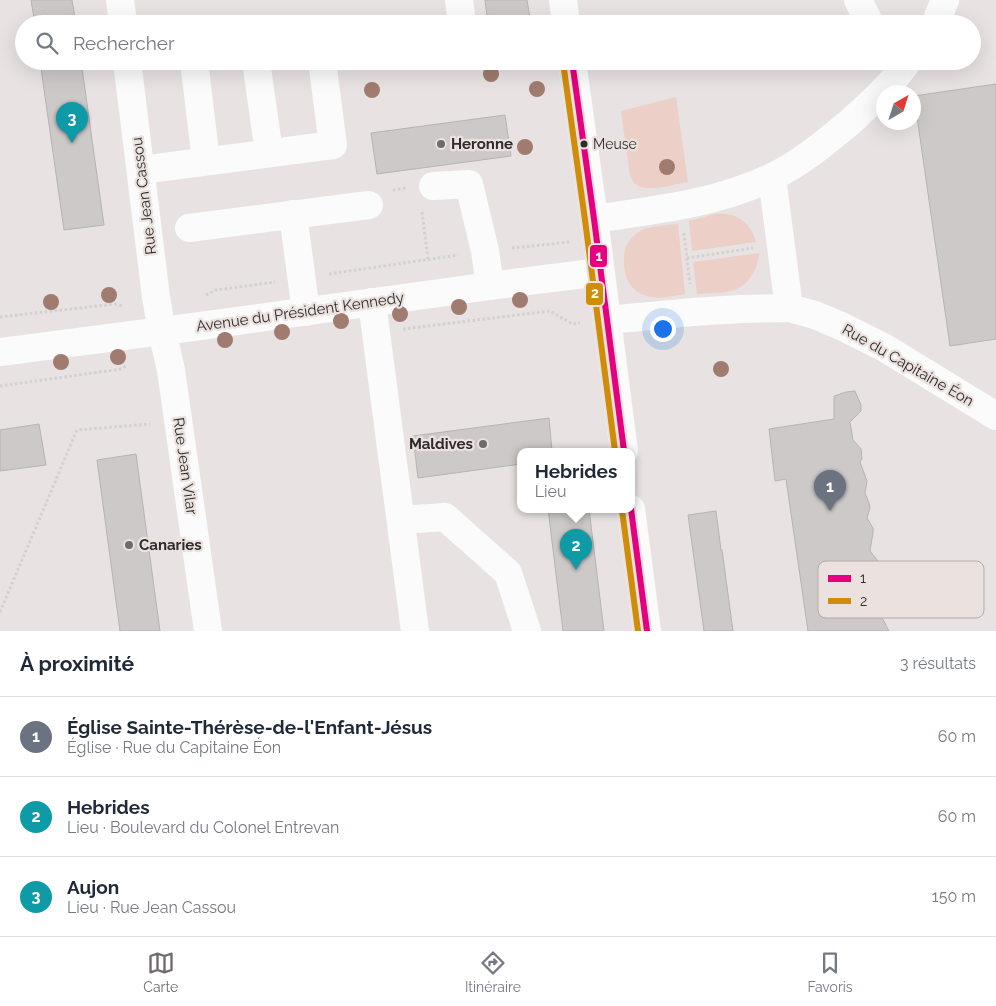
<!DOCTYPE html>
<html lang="fr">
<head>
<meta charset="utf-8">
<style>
  body { margin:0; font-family:Raleway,sans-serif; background:#f6f6f7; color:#1f2937 }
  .compass { position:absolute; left:876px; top:85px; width:45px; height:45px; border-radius:50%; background:#fff; box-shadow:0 5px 20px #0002; rotate:39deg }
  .you { position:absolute; left:662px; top:328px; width:18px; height:18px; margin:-12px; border:4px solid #fff; border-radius:50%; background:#1a73e8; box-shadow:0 0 0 8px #1a73e833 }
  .badge { display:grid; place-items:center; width:32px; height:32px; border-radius:50%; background:#6f6b6a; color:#fff; font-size:16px; font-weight:700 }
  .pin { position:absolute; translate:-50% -41px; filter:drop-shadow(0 1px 2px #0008) }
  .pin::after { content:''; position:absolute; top:26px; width:18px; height:15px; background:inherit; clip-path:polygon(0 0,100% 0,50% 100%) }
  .popup { position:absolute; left:517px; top:448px; width:118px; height:65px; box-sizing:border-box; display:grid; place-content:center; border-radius:10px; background:#fff; filter:drop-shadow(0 1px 4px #0005); font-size:16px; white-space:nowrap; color:#747a83 }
  .popup b { font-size:19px; color:#1f2937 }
  .popup::after { content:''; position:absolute; left:50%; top:100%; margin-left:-10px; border:10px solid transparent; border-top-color:#fff }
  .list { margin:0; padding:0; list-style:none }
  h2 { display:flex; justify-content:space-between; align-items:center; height:65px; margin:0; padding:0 20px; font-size:21px }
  h2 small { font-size:16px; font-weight:400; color:#747a83 }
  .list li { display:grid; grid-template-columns:32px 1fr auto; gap:15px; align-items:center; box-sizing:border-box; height:80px; padding:0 20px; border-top:1px solid #e0e1e3 }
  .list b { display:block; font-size:19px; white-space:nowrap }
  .list p { margin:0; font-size:16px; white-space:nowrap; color:#747a83 }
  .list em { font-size:16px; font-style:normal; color:#747a83 }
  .icon { flex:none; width:28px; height:28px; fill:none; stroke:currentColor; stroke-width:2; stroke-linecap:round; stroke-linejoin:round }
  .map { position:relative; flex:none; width:996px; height:631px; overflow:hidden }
  .search { position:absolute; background:#fff; box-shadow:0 5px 20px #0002; left:15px; right:15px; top:15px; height:55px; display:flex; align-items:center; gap:12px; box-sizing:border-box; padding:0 18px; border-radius:28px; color:#747a83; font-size:19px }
  .sheet { height:305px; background:#fff }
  nav { display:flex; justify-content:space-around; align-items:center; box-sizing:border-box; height:70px; border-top:1px solid #e0e1e3; background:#fff; font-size:14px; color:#747a83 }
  nav a { display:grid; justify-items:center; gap:2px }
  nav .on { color:#6f6b6a }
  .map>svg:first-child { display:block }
</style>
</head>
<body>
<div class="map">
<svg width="996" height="631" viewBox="0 0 996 631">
  <rect width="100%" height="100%" fill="#e8e3e2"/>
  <!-- green -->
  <g fill="#eccfc7">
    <path d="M 676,97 L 688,182 C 675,184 648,193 637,185 C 633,183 632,179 630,176 L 621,111 Z"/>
    <path d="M 715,214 C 736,212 750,221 756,242 L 692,251 L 689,221 Z"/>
    <path d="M 678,224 L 685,294 C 673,296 659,300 647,296 C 628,291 623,274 624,256 C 624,255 625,250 625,249 C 627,244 632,237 637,233 C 646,226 666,225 678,224 Z"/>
    <path d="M 759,253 C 759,267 750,283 737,289 C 725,294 709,293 697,294 L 693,262 Z"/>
  </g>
  <!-- building -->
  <g fill="#cdc9c8" stroke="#b6b3b2">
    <polygon points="31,0 72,0 76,24 35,24"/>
    <polygon points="485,0 527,0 531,24 488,24"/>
    <polygon points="40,61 81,61 104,225 64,230"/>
    <polygon points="996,84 996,339 950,346 914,96"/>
    <polygon points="505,115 511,156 377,174 371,133"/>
    <polygon points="855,391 861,405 861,411 850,422 853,440 861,449 862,459 860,462 867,481 865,493 869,503 870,508 867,518 873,528 873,533 870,551 882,566 885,573 885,583 884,597 879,612 889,631 808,631 786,479 775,481 769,429 834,419 834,396 846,392"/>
    <polygon points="549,418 552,451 521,451 521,464 418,478 413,436"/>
    <polygon points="39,424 46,465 0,471 0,430"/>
    <polygon points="136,454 160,631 120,631 97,460"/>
    <polygon points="548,509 589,509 604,631 563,631"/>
    <polygon points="716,511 721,550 722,550 733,631 704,631 688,515"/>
  </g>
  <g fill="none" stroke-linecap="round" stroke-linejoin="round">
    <!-- path -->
    <g stroke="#d2d0d0" stroke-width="3" stroke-dasharray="2.5 2.5" stroke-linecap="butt">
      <polyline points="393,190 406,188"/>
      <polyline points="422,212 428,259"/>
      <polyline points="684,233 690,284"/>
      <polyline points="512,248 570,242"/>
      <polyline points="687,258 753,248"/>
      <polyline points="329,274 458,255"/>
      <polyline points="206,295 216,290 275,282"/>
      <polyline points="0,317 115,304 123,306"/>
      <polyline points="403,329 550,311 573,324 580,323"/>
      <polyline points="0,386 121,369 127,365"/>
      <polyline points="0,612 77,430 150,424"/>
    </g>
    <!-- minor -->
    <g stroke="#fcfbfb" stroke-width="28">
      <polyline points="120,0 123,24"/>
      <polyline points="459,0 462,24"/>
      <polyline points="563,0 566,24"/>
      <polyline points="858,0 870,24"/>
      <polyline points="935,24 945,0"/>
      <polyline points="127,61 156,297 162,331 171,370 208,631"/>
      <polyline points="194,61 206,161"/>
      <polyline points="256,61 269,153"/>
      <polyline points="572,61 594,219 624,451"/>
      <polyline points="141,170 333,145 322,61"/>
      <polyline points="772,177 789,308"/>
      <polyline points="433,186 469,184 485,251 490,286"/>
      <polyline points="293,214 306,312"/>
      <path d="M 594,219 C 654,210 716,204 772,177 C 801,163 826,142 850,122 C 871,103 892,84 908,61"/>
      <polyline points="189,228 369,205"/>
      <polyline points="372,302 415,631"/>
      <polyline points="607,320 693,312 741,309 789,308 815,315 841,326 885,348 996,416"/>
      <polyline points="0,352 208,325 490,286 600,272"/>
      <polyline points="631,509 647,631"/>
      <polyline points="401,520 445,517 508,573 527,631"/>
    </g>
    <!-- bus-1 casing -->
    <g stroke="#ebe2df" stroke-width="10">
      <g id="bus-1">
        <polyline points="572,61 594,219 624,451"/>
        <polyline points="631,509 647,631"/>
      </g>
    </g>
    <!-- bus-2 casing -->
    <g stroke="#ebe2df" stroke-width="10">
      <g id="bus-2">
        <polyline points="563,62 585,220 615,451"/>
        <polyline points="622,510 638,631"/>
      </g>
    </g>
    <!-- bus-1 -->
    <use href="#bus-1" stroke="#e5007d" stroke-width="6"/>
    <!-- bus-2 -->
    <use href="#bus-2" stroke="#cf8d08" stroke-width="6"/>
  </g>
  <!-- trees -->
  <g fill="#a07b70">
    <circle cx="491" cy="74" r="8"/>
    <circle cx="537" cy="89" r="8"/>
    <circle cx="372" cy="90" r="8"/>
    <circle cx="525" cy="147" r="8"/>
    <circle cx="667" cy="167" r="8"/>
    <circle cx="109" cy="295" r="8"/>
    <circle cx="520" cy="300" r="8"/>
    <circle cx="51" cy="302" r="8"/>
    <circle cx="459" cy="307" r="8"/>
    <circle cx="400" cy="314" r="8"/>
    <circle cx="341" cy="321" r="8"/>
    <circle cx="282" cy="332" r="8"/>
    <circle cx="225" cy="340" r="8"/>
    <circle cx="118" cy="357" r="8"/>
    <circle cx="61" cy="362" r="8"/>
    <circle cx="721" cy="369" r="8"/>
  </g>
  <!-- markers -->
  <g fill="#6f6b6a" stroke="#ebe2df" stroke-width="2">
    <circle cx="441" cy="144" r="5"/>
    <circle cx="483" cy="444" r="5"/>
    <circle cx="129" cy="545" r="5"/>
  </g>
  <circle fill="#2e2b2a" stroke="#ebe2df" stroke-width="2" cx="584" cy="144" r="4.5"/>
  <g text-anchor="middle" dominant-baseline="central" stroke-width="4.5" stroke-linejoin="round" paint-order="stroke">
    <!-- bus labels -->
    <g font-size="14" fill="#2e2b2a" stroke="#ebe2df" text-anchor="start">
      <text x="593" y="144">Meuse</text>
    </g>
    <!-- poi labels -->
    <g font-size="15" font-weight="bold" fill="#2e2b2a" stroke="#ebe2df" text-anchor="start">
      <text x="451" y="144">Heronne</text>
      <text x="473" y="444" text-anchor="end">Maldives</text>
      <text x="139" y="545">Canaries</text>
    </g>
    <!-- street labels -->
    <g font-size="15" fill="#2e2b2a" stroke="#ebe2df">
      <text transform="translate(144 196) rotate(-97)">Rue Jean Cassou</text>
      <text transform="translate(300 312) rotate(-8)">Avenue du Président Kennedy</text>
      <text transform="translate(908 365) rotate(30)">Rue du Capitaine Éon</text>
      <text transform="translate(185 466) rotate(82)">Rue Jean Vilar</text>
    </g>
  </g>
  <!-- legend -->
  <rect x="818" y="561" width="166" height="57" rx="8" fill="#ebe2df" stroke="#b2aba9" stroke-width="1"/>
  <rect x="828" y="575" width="23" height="7" fill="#e5007d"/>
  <rect x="828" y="598" width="23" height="6" fill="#cf8d08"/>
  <g font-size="14" fill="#2e2b2a">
    <text x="860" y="583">1</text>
    <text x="860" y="606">2</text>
  </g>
  <g stroke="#ebe2df" stroke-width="2">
    <rect x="589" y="244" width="19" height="24" rx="5" fill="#e5007d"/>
    <rect x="585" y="282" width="19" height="24" rx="5" fill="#cf8d08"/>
  </g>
  <g font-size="14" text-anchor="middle" font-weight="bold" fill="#fff">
    <text x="599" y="261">1</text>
    <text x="595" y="298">2</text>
  </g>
</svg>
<svg class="compass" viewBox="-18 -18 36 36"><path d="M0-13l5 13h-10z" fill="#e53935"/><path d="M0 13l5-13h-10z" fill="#747a83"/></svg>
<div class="you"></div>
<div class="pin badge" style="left:830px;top:511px;background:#6b7280">1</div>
<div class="pin badge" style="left:576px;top:570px;background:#0f9aa8">2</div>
<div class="popup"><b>Hebrides</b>Lieu</div>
<div class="pin badge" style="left:72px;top:143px;background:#0f9aa8">3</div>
<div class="search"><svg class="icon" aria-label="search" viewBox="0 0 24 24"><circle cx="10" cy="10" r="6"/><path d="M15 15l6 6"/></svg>Rechercher</div>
</div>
<section class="sheet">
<h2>À proximité<small>3 résultats</small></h2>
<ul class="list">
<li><span class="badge" style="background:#6b7280">1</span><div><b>Église Sainte-Thérèse-de-l'Enfant-Jésus</b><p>Église · Rue du Capitaine Éon</p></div><em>60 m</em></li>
<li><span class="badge" style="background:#0f9aa8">2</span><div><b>Hebrides</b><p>Lieu · Boulevard du Colonel Entrevan</p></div><em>60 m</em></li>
<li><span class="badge" style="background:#0f9aa8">3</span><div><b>Aujon</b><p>Lieu · Rue Jean Cassou</p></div><em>150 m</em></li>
</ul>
</section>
<nav>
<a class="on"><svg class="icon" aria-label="map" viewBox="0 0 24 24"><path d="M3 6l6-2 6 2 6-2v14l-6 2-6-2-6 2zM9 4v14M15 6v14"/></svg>Carte</a>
<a><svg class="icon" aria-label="directions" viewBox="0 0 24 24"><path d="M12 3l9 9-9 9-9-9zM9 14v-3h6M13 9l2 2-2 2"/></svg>Itinéraire</a>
<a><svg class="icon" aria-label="saved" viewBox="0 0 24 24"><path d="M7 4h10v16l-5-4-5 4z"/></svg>Favoris</a>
</nav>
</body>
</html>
